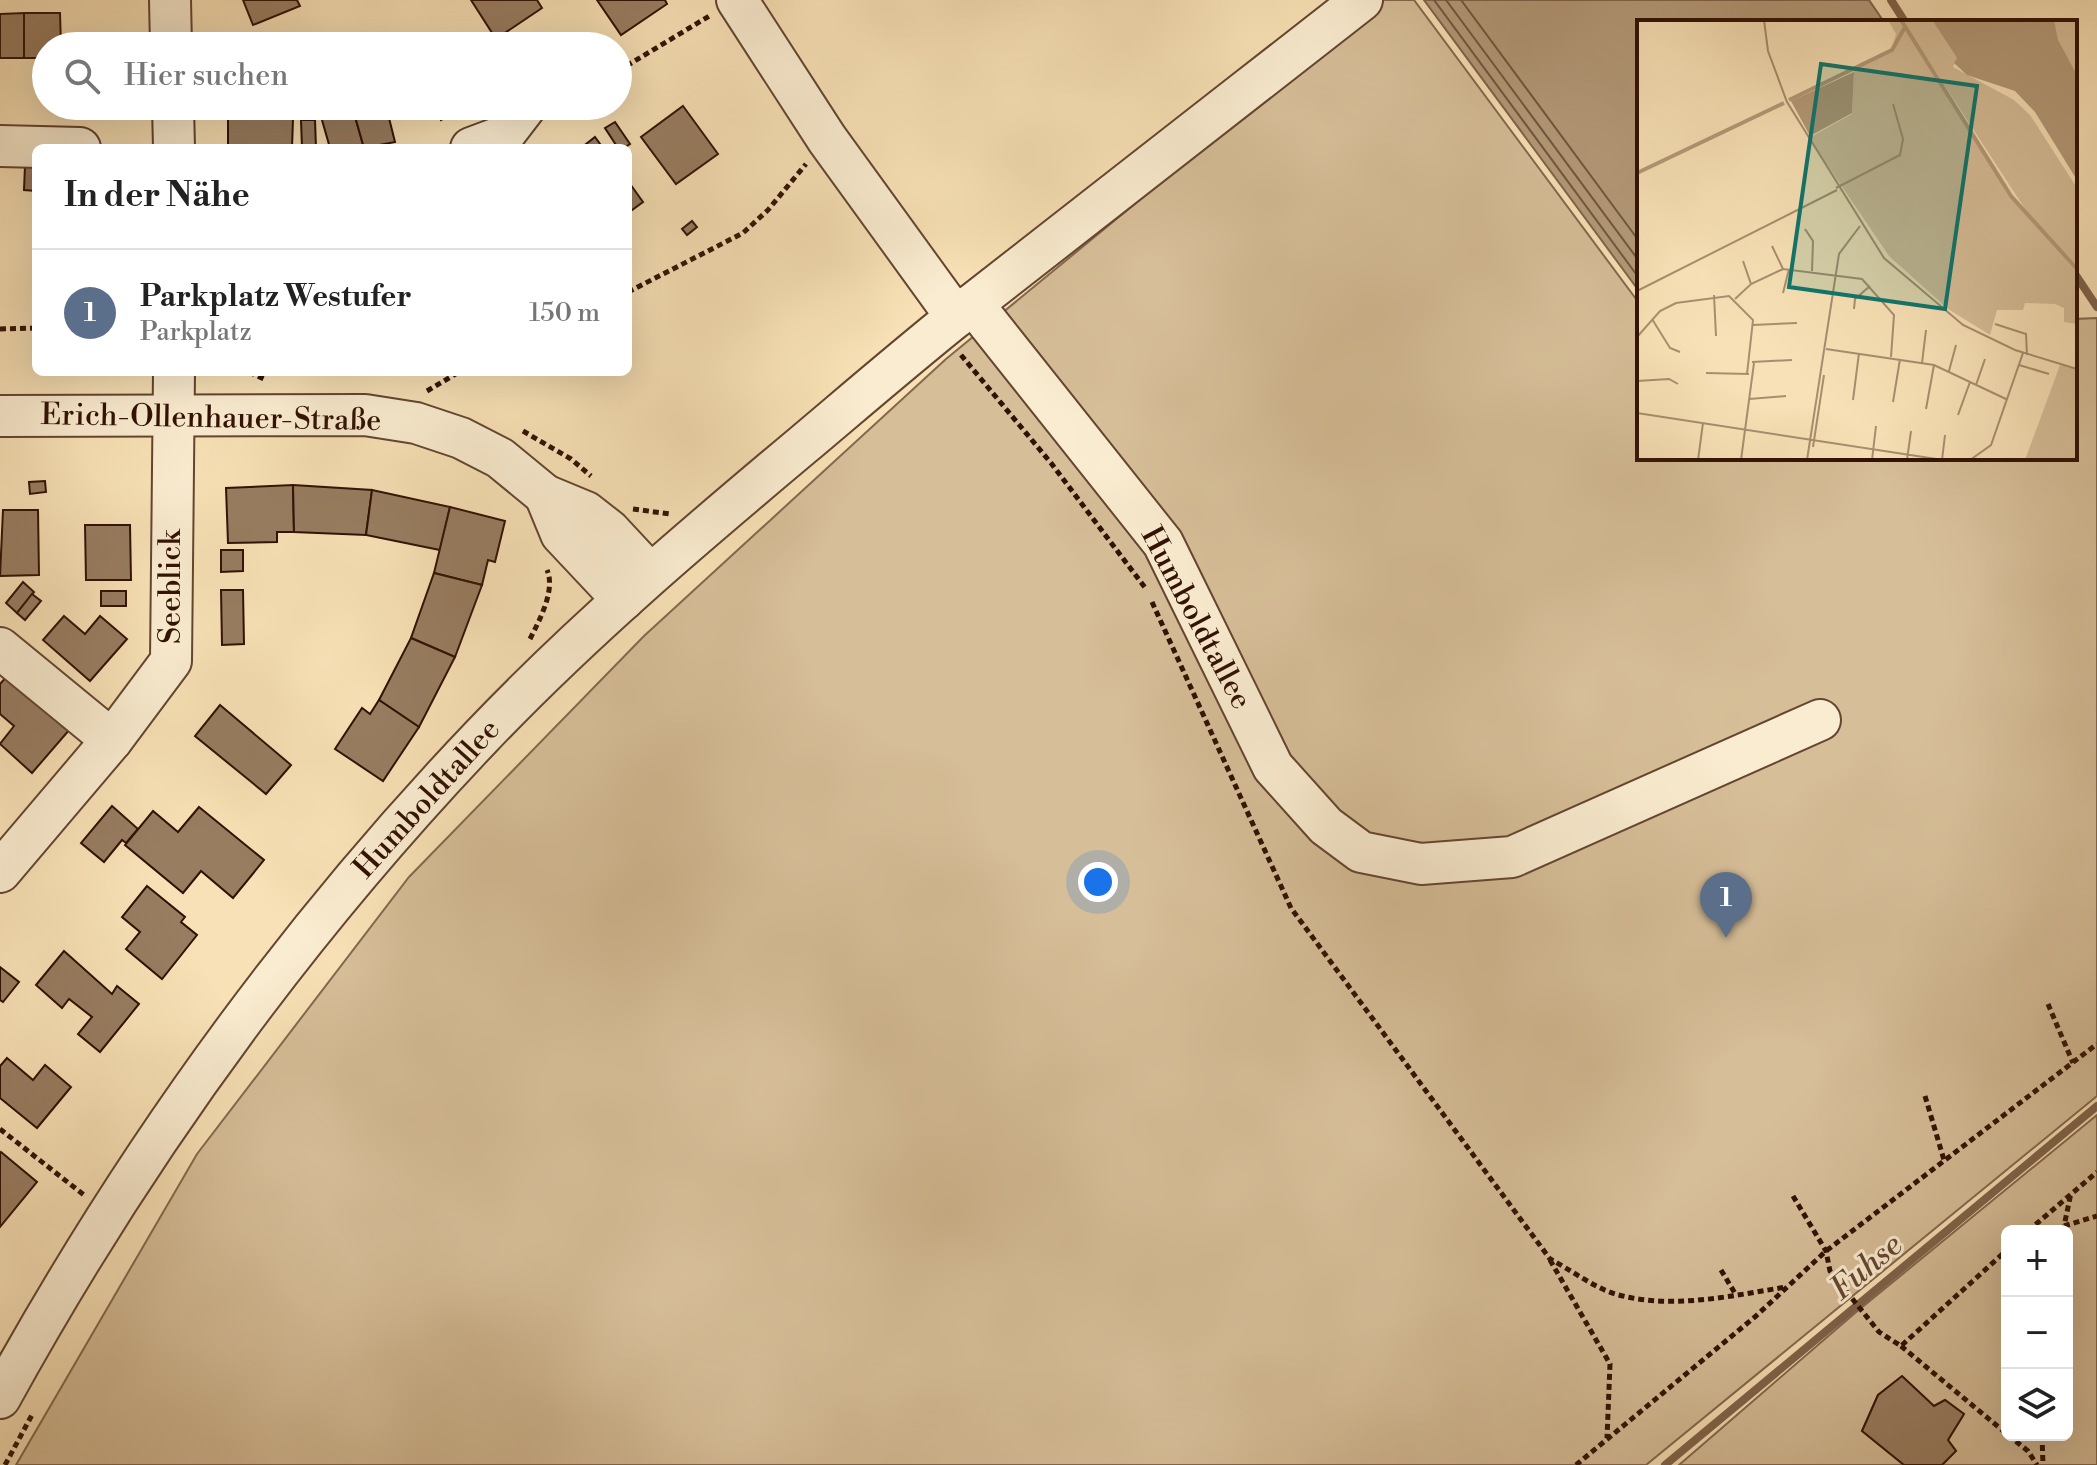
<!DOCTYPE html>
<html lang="de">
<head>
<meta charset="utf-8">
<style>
  body { margin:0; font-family:"Libre Bodoni",serif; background:#f6f6f6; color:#222 }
  .controls { position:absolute; right:24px; bottom:24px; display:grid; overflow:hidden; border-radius:12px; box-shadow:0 8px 32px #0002 }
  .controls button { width:72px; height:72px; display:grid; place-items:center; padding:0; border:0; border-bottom:2px solid #e0e0e0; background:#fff; color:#222; font:40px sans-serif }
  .you { position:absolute; left:1098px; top:882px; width:28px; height:28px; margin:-20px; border:6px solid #fff; border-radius:50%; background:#1a73e8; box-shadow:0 0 0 12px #1a73e833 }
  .badge { display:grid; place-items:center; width:52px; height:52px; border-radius:50%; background:#0b8043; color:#fff; font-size:26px; font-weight:700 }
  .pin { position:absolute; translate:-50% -66px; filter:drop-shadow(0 2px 4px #0008) }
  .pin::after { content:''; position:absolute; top:42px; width:28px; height:24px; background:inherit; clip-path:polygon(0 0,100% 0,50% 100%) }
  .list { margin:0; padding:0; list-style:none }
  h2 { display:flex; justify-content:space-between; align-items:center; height:104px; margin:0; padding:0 32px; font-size:34px }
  h2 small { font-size:26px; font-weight:400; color:#767676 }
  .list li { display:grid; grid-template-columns:52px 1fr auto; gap:24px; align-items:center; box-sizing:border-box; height:128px; padding:0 32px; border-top:2px solid #e0e0e0 }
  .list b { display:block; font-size:30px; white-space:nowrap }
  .list p { margin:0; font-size:26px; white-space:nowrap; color:#767676 }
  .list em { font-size:26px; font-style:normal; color:#767676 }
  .icon { flex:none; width:44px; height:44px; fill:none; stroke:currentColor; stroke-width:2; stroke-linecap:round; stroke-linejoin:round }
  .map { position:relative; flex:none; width:2097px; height:1465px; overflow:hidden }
  .search { position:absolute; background:#fff; box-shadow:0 8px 32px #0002; left:32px; top:32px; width:600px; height:88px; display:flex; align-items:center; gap:20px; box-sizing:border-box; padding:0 28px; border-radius:44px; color:#767676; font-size:30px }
  .panel { position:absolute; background:#fff; box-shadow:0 8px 32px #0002; left:32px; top:144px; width:600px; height:232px; border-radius:12px }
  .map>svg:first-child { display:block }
</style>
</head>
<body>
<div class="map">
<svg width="2097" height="1465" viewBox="0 0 2097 1465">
  <rect width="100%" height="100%" fill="#f8e1b6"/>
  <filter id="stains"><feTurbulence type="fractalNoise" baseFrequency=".0025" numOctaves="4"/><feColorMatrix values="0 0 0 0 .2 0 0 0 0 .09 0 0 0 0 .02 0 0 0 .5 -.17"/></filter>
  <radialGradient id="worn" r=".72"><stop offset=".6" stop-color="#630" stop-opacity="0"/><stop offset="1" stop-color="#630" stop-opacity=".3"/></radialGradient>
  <!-- green -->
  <g fill="#d6be98" stroke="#84684e" stroke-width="2" fill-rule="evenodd">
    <polygon points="1383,0 1414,0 1639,303 1639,458 2075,458 2075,319 2097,318 2097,1096 1646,1465 16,1465 197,1154 409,877 644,636 946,359"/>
    <path d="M 2097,1115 L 2097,1465 L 1942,1465 L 1956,1451 L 1948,1440 L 1964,1414 L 1945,1400 L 1934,1406 L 1878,1395 L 1862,1431 L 1904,1465 L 1679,1465 L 1855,1313 ZM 2007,1231 L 2067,1231 L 2067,1435 L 2007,1435 Z"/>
  </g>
  <!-- water -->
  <polygon fill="#b49a79" stroke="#80634a" stroke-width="2" points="1424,0 1869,0 1884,22 1639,22 1639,291"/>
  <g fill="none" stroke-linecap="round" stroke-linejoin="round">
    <!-- shore -->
    <g stroke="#72563e" stroke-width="2">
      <polyline points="1434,0 1639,278"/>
      <polyline points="1446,0 1639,261"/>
      <polyline points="1461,0 1639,241"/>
    </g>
    <!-- stream -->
    <g stroke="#80634a" stroke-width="8">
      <polyline points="1891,0 1905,22"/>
      <polyline points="2075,274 2097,307"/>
      <polyline points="1665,1465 2097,1106"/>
    </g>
  </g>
  <!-- building -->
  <g fill="#987d61" stroke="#311104" stroke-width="2">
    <polygon points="243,0 297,0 300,6 253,25"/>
    <polygon points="471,0 537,0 542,8 496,39"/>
    <polygon points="597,0 665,0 667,4 621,35"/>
    <polygon points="24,13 24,58 0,58 0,14"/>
    <polygon points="24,13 60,13 61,46 46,46 46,58 24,58"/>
    <rect x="103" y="35" width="43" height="11"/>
    <rect x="283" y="106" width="16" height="8"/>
    <polygon points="345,106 352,106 364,148 330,148 320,113"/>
    <polygon points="352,106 386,106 395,142 364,148"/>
    <polygon points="432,106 462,106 441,120"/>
    <polygon points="683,106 718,154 676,184 641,137"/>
    <polygon points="228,118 293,119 292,148 228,148"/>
    <polygon points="301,120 315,120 316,148 302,148"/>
    <polygon points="615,122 630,144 624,148 618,148 605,128"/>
    <polygon points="595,137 603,148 581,148"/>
    <polygon points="25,166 36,166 36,191 24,190"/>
    <polygon points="628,181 643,202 628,213"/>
    <polygon points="692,221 697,227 687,235 682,229"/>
    <polygon points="45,481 46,492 30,494 29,482"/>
    <polygon points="293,485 294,532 277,532 277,542 228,543 226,488"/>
    <polygon points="293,485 372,490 366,535 294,532"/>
    <polygon points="372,490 450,507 440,550 366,535"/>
    <polygon points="450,507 505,521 495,562 488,560 482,585 434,573"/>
    <polygon points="3,510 38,510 39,575 0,576"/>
    <polygon points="85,525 130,525 131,580 86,580"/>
    <polygon points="221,550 243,550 243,571 221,572"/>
    <polygon points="434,573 482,585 455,657 411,638"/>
    <polygon points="23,582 34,592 17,613 6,603"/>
    <polygon points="221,590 243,590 244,644 222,645"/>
    <rect x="101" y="591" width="25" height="15"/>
    <polygon points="32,594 41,601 25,620 17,613"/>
    <polygon points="64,616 85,634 100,616 127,639 90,681 43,640"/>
    <polygon points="411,638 455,657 419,727 379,700"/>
    <polygon points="8,675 70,729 32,773 0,744 14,726 0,714 0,684"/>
    <polygon points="379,700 419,727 383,781 335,749 362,708 370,714"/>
    <polygon points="220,705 291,765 266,794 195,736"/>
    <polygon points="112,806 138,829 126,843 122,840 104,862 81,843"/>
    <polygon points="199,807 264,860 233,898 201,871 183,893 125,845 153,811 178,832"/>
    <polygon points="147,886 185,917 181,922 197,935 162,979 126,949 140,932 122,917"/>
    <polygon points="64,951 112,994 117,986 139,1004 100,1052 78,1034 92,1017 69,999 62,1008 36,985"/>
    <polygon points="0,967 19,982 3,1002 0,1000"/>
    <polygon points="7,1058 33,1080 45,1065 71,1087 37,1128 0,1098 0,1066"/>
    <polygon points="1,1152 37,1182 0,1227 0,1154"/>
    <polygon points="1902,1376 1934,1406 1945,1400 1964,1414 1948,1440 1956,1451 1942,1465 1904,1465 1862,1431 1878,1395"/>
  </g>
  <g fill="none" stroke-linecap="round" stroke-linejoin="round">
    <!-- minor casing -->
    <g stroke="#634530" stroke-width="44">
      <g id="minor">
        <polyline points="170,0 171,46"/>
        <polyline points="737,0 827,139 956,317"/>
        <polyline points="173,106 174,148"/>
        <polyline points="0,146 80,148"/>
        <polyline points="471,148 503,136 526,106"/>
        <polyline points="973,304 1163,543 1273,767 1326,826 1361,852 1421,864 1512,857 1820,720"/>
        <polyline points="0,416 365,415 416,423 461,438 500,458 545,495 586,512 609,530 650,574"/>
        <polyline points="545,495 561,534 623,600"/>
        <polyline points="0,648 112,740"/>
        <polyline points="0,872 112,740 171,661 174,372"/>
        <path d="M 0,1398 C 132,1158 292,935 482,736 C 582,631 693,537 804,444 C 855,401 905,358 956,317 C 1091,210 1227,106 1362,0"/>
      </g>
    </g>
    <!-- path -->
    <g stroke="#311104" stroke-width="5" stroke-dasharray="6 4" stroke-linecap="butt">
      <polyline points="618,71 711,15"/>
      <polyline points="628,292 743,233 768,210 806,164"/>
      <polyline points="0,329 36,328"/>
      <polyline points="961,355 1051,463 1146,589"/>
      <polyline points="249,372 266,380"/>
      <polyline points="427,391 459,372"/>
      <polyline points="523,431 571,459 591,476"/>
      <polyline points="633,509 670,514"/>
      <path d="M 1152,602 L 1291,908 L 1550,1259 C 1571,1270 1593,1287 1615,1294 C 1671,1310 1730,1296 1786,1287"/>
      <path d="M 530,639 C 539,621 556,590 547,570"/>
      <polyline points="2048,1004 2073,1063"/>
      <polyline points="1925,1096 1944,1160"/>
      <polyline points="0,1129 84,1195"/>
      <polyline points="1793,1196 1826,1251 1830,1271 1879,1332 1901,1346 2007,1250"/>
      <polyline points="2064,1226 2097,1216"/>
      <polyline points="2028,1231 2097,1172"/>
      <polyline points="2063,1231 2071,1193"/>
      <polyline points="1550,1260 1610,1364 1607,1438"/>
      <polyline points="1721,1270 1736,1295"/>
      <polyline points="1901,1346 2007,1434"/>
      <polyline points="2008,1435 2028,1451 2037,1465"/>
      <polyline points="2042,1435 2043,1465"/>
      <polyline points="5,1465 33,1413"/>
      <polyline points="1576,1465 1756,1316 1826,1251 2097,1044"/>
    </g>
    <!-- minor -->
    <use href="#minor" stroke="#faecd0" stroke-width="40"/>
  </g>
  <g text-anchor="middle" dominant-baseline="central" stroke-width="6" stroke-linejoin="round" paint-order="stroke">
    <!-- street labels -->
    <g font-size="30" fill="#311104" stroke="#faecd0">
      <text transform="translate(211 418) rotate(1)">Erich-Ollenhauer-Straße</text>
      <text transform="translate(171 587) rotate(-90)">Seeblick</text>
      <text transform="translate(1196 618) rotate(62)">Humboldtallee</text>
      <text transform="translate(427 799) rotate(-48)">Humboldtallee</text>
    </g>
    <!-- water labels -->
    <g font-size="32" font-style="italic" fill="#654833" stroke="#faecd0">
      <text transform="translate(1866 1267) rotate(-40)">Fuhse</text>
    </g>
  </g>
  <!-- overview -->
  <g transform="translate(1637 20)">
    <rect width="440" height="440" fill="#f8e1b6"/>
    <path d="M 251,0 L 264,0 L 373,177 L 440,252 L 440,304 L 427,302 L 427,288 L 418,284 L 388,283 L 386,290 L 360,290 L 353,315 L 311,289 L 252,236 L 172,118 L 215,94 L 217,49 L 254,31 L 259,14 ZM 265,0 L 295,0 L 320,38 L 316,47 L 377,80 L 393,95 L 440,168 L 440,246 L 392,195 ZM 417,0 L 440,0 L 440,55 L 420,20 ZM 423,345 L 440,348 L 440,440 L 388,440 Z" fill="#d6be98"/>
    <path d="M 295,0 L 417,0 L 421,20 L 440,55 L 440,160 L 398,92 L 378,71 L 330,55 L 317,43 L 320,38 ZM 217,52 L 215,93 L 173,116 L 154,81 Z" fill="#b49a79"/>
    <path fill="none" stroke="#b49a79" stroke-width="4" d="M 264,0 L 374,176 L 440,249M 152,80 L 255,30 L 268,7M 0,153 L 147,83"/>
    <path fill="none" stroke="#a88e6f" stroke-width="2" d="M 127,0 L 131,31 L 150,82 L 247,238 L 326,305 L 378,330 L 440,349M 199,168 L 263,135 L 266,119 L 256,84M 168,209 L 176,221 L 175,251M 135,226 L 146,249M 106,241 L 114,264M 0,271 L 200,170M 146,273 L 152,249M 77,275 L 79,316M 98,279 L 114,264 L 146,249 L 225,259 L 257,295 L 254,337M 217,289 L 218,279 L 233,266M 15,299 L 33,328 L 43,332M 358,304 L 389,314 L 390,335M 116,305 L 160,303M 0,317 L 23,291 L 39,283 L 92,276 L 116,300 L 110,354M 189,329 L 297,345 L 369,379M 115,342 L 155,340M 285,343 L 289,310M 382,345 L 412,354M 312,351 L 319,325M 69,353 L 112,354M 0,361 L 32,359 L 41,364M 339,365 L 348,339M 112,379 L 149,376M 216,380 L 222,333M 256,382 L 263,339M 289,389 L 297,345M 0,393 L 306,440M 321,395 L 333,362M 176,427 L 187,355M 61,440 L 66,403M 104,440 L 117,343M 170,440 L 202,234 L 223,206M 235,440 L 239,406M 270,440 L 274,411M 305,440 L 308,415M 333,440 L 354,425 L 386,333"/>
    <path fill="#0f766e" fill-opacity="0.15" stroke="#0f766e" stroke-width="4" d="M 184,44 L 340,66 L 308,289 L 152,267 Z"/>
    <rect width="440" height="440" fill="none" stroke="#311104" stroke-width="4"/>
  </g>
  <rect width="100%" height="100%" filter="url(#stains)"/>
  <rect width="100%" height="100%" fill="url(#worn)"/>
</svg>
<div class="controls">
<button>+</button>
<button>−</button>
<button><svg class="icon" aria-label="layers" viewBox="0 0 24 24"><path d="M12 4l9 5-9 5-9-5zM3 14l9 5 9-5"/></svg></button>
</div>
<div class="you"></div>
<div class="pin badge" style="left:1726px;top:938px;background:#5c6f8a">1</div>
<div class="search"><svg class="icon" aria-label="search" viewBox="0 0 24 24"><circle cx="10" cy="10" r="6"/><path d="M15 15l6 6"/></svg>Hier suchen</div>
<section class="panel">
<h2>In der Nähe<small></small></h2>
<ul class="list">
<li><span class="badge" style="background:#5c6f8a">1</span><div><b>Parkplatz Westufer</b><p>Parkplatz</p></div><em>150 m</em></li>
</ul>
</section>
</div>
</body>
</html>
